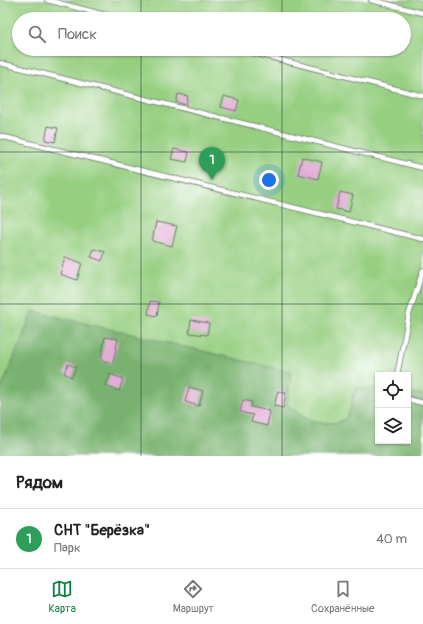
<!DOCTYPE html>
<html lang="ru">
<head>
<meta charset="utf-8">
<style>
  body { margin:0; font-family:Pangolin,sans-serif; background:#f6f6f6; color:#222 }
  .controls { position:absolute; right:12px; bottom:12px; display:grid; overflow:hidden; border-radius:0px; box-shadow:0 1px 3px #0004 }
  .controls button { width:36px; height:36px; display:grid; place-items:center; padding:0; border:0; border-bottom:1px solid #e0e0e0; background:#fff; color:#222; font:20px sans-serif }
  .you { position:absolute; left:269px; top:180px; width:14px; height:14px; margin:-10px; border:3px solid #fff; border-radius:50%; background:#1a73e8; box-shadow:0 0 0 6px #1a73e833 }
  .badge { display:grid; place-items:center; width:26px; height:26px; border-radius:50%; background:#0b8043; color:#fff; font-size:13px; font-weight:700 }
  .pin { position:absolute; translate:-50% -33px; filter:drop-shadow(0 1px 2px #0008) }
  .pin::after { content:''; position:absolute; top:21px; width:14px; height:12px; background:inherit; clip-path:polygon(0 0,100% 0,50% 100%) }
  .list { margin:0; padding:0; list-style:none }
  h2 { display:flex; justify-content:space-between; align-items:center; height:52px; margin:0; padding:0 16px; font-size:17px }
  h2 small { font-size:13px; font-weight:400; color:#767676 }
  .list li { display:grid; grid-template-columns:26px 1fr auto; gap:12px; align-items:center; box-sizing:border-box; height:60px; padding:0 16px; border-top:1px solid #e0e0e0 }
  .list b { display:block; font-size:15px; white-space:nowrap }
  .list p { margin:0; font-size:13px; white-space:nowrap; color:#767676 }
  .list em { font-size:13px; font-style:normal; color:#767676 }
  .icon { flex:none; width:22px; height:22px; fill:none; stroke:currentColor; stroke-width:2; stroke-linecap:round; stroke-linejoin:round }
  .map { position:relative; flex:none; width:423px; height:456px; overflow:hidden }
  .search { position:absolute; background:#fff; box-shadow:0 1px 3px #0004; left:12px; right:12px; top:12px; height:44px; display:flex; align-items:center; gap:10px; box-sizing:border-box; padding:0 14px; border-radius:22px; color:#767676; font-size:15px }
  .sheet { height:112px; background:#fff }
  nav { display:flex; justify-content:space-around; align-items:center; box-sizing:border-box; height:56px; border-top:1px solid #e0e0e0; background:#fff; font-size:11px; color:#767676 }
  nav a { display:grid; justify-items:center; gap:2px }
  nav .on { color:#0b8043 }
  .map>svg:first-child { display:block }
</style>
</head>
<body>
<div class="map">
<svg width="423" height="456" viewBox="0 0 423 456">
  <rect width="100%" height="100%" fill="#fff"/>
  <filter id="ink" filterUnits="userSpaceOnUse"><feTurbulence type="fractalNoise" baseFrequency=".025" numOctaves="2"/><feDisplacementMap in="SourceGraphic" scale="8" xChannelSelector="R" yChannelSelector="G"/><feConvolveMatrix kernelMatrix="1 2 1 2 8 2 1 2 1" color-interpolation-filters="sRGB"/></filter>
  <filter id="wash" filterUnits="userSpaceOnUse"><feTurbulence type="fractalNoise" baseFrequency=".012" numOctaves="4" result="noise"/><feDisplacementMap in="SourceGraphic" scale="16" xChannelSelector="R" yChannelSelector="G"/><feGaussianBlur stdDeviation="0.9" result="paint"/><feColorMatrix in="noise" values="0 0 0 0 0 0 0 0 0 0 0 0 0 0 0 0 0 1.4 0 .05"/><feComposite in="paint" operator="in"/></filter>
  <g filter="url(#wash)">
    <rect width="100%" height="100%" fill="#f0e6cb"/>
    <!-- green -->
    <path fill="#97cf81" stroke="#5b865a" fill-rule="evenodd" d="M 0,0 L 423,0 L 423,394 L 408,394 L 408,375 L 378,375 L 378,389 L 372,389 L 353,394 C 351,402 351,412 346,418 C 339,426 317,423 307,419 C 300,416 294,409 287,405 L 291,373 L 33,311 L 0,392 ZM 19,19 L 404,19 L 404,49 L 19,49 Z"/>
    <!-- forest -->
    <path fill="#79b26f" stroke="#4c7852" d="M 33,311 L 291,372 L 287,405 C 294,409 300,416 308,419 C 317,423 339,427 346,418 C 352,409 351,397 356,388 L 378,389 L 378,441 L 408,441 L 408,394 L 423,394 L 423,456 L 0,456 L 0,392 Z"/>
    <g id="blocks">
      <!-- building -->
      <g fill="#e2add4">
        <polygon points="178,94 188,96 186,105 176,102"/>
        <polygon points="224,96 239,100 236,111 221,107"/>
        <polygon points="48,126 58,128 55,142 45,140"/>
        <polygon points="174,149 189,152 187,162 171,159"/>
        <polygon points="302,157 322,162 318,179 298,174"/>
        <polygon points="340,192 353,195 349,212 336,209"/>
        <polygon points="156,222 177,226 172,246 152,241"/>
        <polygon points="94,249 105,252 102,261 91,257"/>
        <polygon points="65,257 82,263 77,280 60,274"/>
        <polygon points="150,301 159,302 157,316 148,314"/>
        <polygon points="191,320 209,323 207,335 189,333"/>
        <polygon points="105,337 118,339 113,363 101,360"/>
        <polygon points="68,364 76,367 72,377 64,373"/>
        <polygon points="110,374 123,379 119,391 106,386"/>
        <polygon points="189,387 203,391 199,406 185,402"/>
        <polygon points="278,391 286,393 283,408 274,406"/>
        <polygon points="243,400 252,402 251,407 270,411 267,426 251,422 253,415 240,412"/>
      </g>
    </g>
  </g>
  <g filter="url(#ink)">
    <use href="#blocks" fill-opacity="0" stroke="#687869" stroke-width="1"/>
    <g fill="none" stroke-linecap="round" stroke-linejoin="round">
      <!-- service casing -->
      <g stroke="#687869" stroke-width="6">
        <g id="service">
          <polyline points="47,0 121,19"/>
          <polyline points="371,0 423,13"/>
          <polyline points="238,49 423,96"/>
          <polyline points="0,63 423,168"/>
          <polyline points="0,136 423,239"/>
          <polyline points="397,375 409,314 423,270"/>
          <polyline points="408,399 423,403"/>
        </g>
      </g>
      <!-- service -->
      <use href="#service" stroke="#fff" stroke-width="4.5"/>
    </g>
  </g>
  <!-- grid -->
  <path fill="none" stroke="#1f3d34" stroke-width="1" stroke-opacity="0.55" d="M 141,0 L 141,19M 282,0 L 282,19M 141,49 L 141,456M 282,49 L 282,456M 0,152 L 423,152M 0,304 L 423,304"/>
</svg>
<div class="controls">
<button><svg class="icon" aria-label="locate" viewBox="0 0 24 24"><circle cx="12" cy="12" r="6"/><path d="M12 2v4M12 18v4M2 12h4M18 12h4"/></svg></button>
<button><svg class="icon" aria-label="layers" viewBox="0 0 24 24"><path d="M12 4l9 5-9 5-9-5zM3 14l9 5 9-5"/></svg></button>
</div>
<div class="you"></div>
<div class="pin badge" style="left:212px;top:180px;background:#2e9e5b">1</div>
<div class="search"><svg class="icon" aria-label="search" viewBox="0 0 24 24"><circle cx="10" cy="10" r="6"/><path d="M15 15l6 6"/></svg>Поиск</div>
</div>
<section class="sheet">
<h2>Рядом<small></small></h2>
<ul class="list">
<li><span class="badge" style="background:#2e9e5b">1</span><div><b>СНТ &quot;Берёзка&quot;</b><p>Парк</p></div><em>40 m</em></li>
</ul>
</section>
<nav>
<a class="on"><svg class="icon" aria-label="map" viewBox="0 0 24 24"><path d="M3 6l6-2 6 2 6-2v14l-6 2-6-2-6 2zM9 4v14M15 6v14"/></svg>Карта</a>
<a><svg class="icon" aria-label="directions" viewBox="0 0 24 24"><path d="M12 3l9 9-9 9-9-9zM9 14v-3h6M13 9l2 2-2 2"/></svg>Маршрут</a>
<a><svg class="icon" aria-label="saved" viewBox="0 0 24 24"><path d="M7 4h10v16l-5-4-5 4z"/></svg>Сохранённые</a>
</nav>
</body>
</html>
